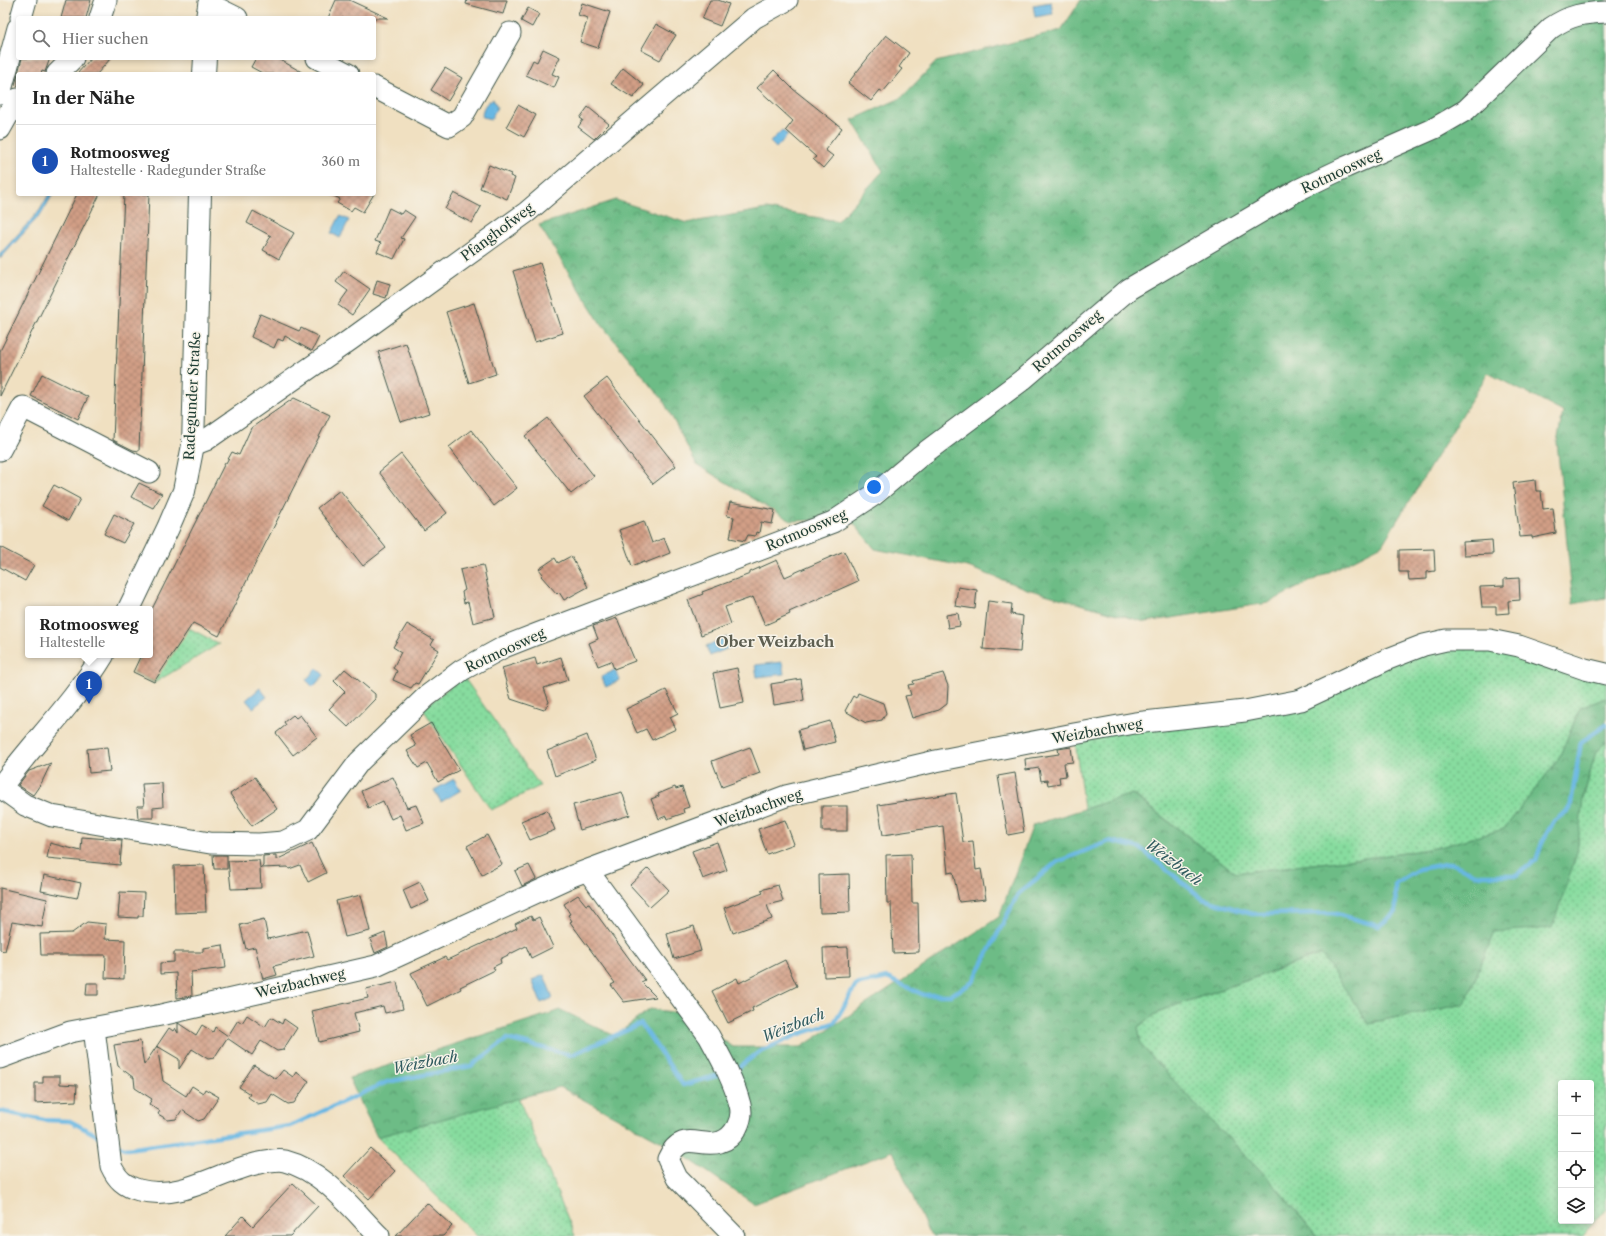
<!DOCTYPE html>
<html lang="de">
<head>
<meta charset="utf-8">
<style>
  body { margin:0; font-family:"Libre Caslon Text",serif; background:#f2f2f2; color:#222 }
  .controls { position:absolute; right:12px; bottom:12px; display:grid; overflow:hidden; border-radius:4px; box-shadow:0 2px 6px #0003 }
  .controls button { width:36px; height:36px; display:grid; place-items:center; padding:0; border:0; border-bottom:1px solid #e0e0e0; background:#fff; color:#222; font:20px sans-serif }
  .you { position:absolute; left:874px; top:487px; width:14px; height:14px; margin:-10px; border:3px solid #fff; border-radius:50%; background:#1a73e8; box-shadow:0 0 0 6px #1a73e833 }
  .badge { display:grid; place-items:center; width:26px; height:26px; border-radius:50%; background:#db2777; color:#fff; font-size:13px; font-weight:700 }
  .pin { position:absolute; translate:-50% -33px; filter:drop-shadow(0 1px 2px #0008) }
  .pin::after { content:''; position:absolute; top:21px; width:14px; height:12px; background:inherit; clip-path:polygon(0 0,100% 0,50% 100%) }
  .popup { position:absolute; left:25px; top:606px; width:128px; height:52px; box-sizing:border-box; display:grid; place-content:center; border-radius:4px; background:#fff; filter:drop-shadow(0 1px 3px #0005); font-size:13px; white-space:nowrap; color:#767676 }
  .popup b { font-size:15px; color:#222 }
  .popup::after { content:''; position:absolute; left:50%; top:100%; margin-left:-8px; border:8px solid transparent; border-top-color:#fff }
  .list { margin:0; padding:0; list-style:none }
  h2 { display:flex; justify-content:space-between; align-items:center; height:52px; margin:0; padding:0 16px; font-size:17px }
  h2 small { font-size:13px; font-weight:400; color:#767676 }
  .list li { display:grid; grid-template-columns:26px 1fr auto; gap:12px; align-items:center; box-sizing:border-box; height:72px; padding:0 16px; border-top:1px solid #e0e0e0 }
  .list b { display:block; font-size:15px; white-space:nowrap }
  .list p { margin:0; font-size:13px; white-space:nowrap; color:#767676 }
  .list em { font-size:13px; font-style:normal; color:#767676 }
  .icon { flex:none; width:22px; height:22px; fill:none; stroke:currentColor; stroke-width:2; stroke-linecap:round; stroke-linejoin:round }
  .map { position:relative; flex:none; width:1606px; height:1236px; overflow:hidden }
  .search { position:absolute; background:#fff; box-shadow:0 2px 6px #0003; left:16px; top:16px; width:360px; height:44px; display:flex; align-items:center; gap:10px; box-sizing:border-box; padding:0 14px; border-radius:4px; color:#767676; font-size:15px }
  .panel { position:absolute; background:#fff; box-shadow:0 2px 6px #0003; left:16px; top:72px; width:360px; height:124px; border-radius:4px }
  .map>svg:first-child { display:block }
</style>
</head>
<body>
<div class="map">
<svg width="1606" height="1236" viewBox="0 0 1606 1236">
  <defs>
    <pattern id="grass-dots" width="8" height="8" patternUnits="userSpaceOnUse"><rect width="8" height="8" fill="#87dc9f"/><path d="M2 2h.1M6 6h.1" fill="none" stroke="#6eb482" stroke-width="1.8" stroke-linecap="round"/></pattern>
    <pattern id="forest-crowns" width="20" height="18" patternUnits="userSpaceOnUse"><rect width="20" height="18" fill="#6dbc86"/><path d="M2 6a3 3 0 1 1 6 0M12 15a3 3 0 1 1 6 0" fill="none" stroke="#599a6e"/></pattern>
    <pattern id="building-cross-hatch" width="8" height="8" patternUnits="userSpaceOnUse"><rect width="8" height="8" fill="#d29f86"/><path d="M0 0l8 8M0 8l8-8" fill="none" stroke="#aa836e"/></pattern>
  </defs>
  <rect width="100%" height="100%" fill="#f7f3e8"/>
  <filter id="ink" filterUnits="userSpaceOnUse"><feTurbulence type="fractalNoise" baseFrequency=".025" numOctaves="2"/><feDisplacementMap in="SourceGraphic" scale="8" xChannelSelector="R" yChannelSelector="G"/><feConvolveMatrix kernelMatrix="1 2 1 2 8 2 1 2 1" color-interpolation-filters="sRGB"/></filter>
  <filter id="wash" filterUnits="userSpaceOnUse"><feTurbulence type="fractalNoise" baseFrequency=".012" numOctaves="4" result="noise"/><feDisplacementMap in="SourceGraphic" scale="16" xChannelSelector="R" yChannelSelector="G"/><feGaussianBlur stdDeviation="0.9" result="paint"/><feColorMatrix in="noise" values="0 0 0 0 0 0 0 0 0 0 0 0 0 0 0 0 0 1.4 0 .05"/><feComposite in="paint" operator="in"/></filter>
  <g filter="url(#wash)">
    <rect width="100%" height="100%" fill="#f0e0c1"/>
    <!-- grass -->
    <g fill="url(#grass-dots)" stroke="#538c6a" fill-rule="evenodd">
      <polygon points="150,613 189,628 219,644 154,683 133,672 139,658 132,655 150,655"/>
      <polygon points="1446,640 1606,674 1606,698 1580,708 1558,760 1504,829 1440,847 1398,854 1236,873 1133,794 1084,809 1074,734 1245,711"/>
      <polygon points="463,676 540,786 491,810 423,709"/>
      <path d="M 1606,742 L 1606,1208 L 1582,1236 L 1316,1236 L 1271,1181 L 1199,1108 L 1141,1045 L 1138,1027 L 1160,1011 L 1322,954 L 1368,1023 L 1465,1004 L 1494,932 L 1583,799 L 1596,751 ZM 1561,1083 L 1591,1083 L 1591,1221 L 1561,1221 Z"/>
      <polygon points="518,1097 575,1236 477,1236 377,1137"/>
    </g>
    <!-- forest -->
    <g fill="url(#forest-crowns)" stroke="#467c5d">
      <polygon points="1081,0 1606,0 1606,598 1573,604 1557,442 1563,412 1488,373 1382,545 1268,603 1145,622 1027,589 968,567 875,549 850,519 791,521 697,465 663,400 601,324 539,225 616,200 687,223 766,209 838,221 883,171 852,120 901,98 936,62 1061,30"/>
      <polygon points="1606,698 1606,742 1596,751 1583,799 1577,853 1552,928 1494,932 1465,1004 1368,1023 1321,954 1160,1011 1138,1027 1141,1045 1199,1108 1271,1181 1316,1236 933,1236 928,1232 893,1151 754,1204 673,1148 560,1087 377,1137 349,1078 561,1010 615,1036 650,1009 687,1014 733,1047 801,1047 999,917 1033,825 1132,794 1236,873 1398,854 1440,847 1504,829 1558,760 1580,708"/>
    </g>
    <!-- water -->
    <g fill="#68b7e3" stroke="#447a8c">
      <polygon points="1051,2 1053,14 1035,17 1033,5"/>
      <path d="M 493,99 L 497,107 L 491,119 L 482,117 C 482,109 485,103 493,99 Z"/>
      <polygon points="782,130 788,135 776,148 770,142"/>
      <polygon points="49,194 53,194 42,213 0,259 0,254 40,210"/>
      <polygon points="340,216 349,220 340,238 331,233"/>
      <polygon points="727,637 731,647 710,656 706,646"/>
      <polygon points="782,662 784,674 757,677 755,665"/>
      <polygon points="317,668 324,675 313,687 306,680"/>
      <polygon points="615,670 620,680 606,687 601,677"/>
      <polygon points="260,688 267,697 253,708 246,700"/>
      <polygon points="454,779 461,790 441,802 434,790"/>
      <polygon points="544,975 553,998 541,1003 532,980"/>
    </g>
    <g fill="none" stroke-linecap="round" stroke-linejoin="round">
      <!-- stream -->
      <g stroke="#68b7e3" stroke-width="4.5">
        <polyline points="734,1071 759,1052 799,1034 834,1023 856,985 887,978 924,995 951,995 973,982 1018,894 1057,862 1110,841 1140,848 1203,899 1252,914 1333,913 1379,926 1396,912 1395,884 1419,869 1451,863 1477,875 1517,875 1536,860 1543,840 1554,821 1570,809 1581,742 1606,725"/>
        <polyline points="0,1111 44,1120 70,1121 102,1138"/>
        <polyline points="115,1144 127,1149 290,1126 387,1082 471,1066 507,1039 571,1055 641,1024 683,1085 723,1074"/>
      </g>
    </g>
    <g id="blocks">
      <!-- building -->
      <g fill="url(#building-cross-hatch)">
        <polygon points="66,0 91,0 86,18 61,18"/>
        <polygon points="336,0 349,0 388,18 328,18"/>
        <polygon points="467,0 507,0 503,14 466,4"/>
        <polygon points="710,0 718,0 729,4 720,26 702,19"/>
        <polygon points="582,3 610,12 598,48 580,42 588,18 578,15"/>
        <polygon points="528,8 539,14 532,27 521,21"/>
        <polygon points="656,24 676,35 660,60 641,50"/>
        <polygon points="886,35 909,53 899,67 902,69 883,92 880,90 871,101 848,83"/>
        <polygon points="543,49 560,57 552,74 559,77 554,88 526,75 533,60 537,62"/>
        <polygon points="22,58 50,58 45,72 42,71 41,74 18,74 18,86 15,85"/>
        <polygon points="91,58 111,58 97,74 77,74"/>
        <polygon points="256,58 277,58 305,74 264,74 251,67"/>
        <polygon points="445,68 462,78 448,101 431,90"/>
        <polygon points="623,68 644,85 633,98 611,84"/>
        <polygon points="774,70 793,89 842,128 825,150 833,156 823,168 813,159 816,157 786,130 793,121 757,88"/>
        <polygon points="518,105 536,115 524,137 506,127"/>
        <polygon points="588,107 609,124 594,139 578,127 583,120 580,118"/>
        <polygon points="489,165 511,174 510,176 515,178 507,199 480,188"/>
        <polygon points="454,193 481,207 472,223 445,209"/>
        <polygon points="77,194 100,194 0,396 0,351"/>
        <polygon points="124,194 149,194 139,451 133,450 113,440"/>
        <polygon points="330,194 374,194 363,212 354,207 351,211 337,203 340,199"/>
        <polygon points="389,208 401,214 404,210 415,217 401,238 404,239 394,259 377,252 381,243 375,241"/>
        <polygon points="253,211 294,233 279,259 263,250 271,236 247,223"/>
        <polygon points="540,263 563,333 535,342 513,271"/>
        <polygon points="344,271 370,289 352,315 338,305 348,291 336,282"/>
        <polygon points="377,280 390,284 386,298 373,294"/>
        <polygon points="474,303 496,374 469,383 446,312"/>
        <polygon points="260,314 299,331 301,328 319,337 312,351 285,336 283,341 278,339 274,348 251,337"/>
        <polygon points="406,343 429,413 401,422 378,352"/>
        <polygon points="42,374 88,397 78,419 31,396"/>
        <polygon points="607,378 676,466 653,484 584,396"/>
        <polygon points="294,398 330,415 219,636 193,623 154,682 133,672 141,655 150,655 150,613 225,463 226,463 232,452 239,455 251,428"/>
        <polygon points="548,418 594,476 571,494 525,436"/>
        <polygon points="471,430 517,488 494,506 449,447"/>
        <polygon points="401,454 447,513 424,531 379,472"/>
        <polygon points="1535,480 1536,491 1541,491 1543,509 1553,508 1556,533 1532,538 1532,536 1520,537 1513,483"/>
        <polygon points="139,483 162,494 153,508 131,497"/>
        <polygon points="54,485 80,499 68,521 42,506"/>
        <polygon points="340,490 386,548 363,566 317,508"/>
        <polygon points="730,502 775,510 772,524 761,522 759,533 756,532 755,536 748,535 745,541 730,538 734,517 727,516"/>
        <polygon points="114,514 134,524 123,543 104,534"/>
        <polygon points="644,521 652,543 664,538 670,553 645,563 644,561 632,566 619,530"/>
        <polygon points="1492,540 1493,554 1464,555 1463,542"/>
        <polygon points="0,547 34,565 25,581 0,567"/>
        <polygon points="1434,549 1435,571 1427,572 1427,579 1409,580 1408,572 1399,572 1399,550"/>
        <polygon points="844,551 858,581 789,612 790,614 765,625 753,597 725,607 731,624 701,635 688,600 703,594 702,592 750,574 750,572 777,560 785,577"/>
        <polygon points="571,556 588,587 564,600 559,592 557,594 541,576 543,574 539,569 555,558 558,563"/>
        <polygon points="483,565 495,617 473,623 468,602 464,603 462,592 465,590 460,570"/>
        <polygon points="1519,578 1520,600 1508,601 1509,613 1496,614 1496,607 1482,607 1480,587 1504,586 1504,579"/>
        <polygon points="958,587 977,590 975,609 955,606"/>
        <polygon points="988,601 1012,604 1011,614 1023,616 1020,652 983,649"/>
        <polygon points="958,613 960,626 948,628 946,615"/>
        <polygon points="617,618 635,661 614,669 611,661 598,666 589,643 598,639 593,626"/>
        <polygon points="407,624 434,640 431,645 439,650 418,684 415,683 411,688 393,680 397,671 393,668 401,652 393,647"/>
        <polygon points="561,657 568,680 544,688 549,702 544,710 511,699 502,668 535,658 537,665"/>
        <polygon points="737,668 744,703 720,708 713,673"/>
        <polygon points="345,669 375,694 375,699 348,727 329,709 345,692 334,681"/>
        <polygon points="943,673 948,686 947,704 939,710 912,718 905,696 911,695 908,685 914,684 913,681"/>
        <polygon points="801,679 804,700 774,705 771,684"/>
        <polygon points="666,690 678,713 670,717 676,729 652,740 646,729 637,733 626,709"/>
        <polygon points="858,693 883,703 886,713 882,720 866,723 845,711 853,696 856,698"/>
        <polygon points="293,715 296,718 300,715 317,737 293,755 276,733 286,725 284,722"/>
        <polygon points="830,721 835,742 803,750 798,730"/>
        <polygon points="431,723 459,770 438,782 427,763 418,768 407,751 416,746 410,735"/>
        <polygon points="587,735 596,760 555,776 547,751"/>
        <polygon points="107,747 110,771 89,773 87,749"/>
        <polygon points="750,747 760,773 722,787 712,761"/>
        <polygon points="1071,747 1073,762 1064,763 1066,776 1059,777 1060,783 1048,785 1047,780 1041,781 1039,768 1026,770 1025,759 1059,754 1058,749"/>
        <polygon points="51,763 42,782 33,795 18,785 29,771"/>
        <polygon points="1015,773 1024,832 1008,835 998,776"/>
        <polygon points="255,777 277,809 252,826 230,794"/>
        <polygon points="393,777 407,808 416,805 424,823 406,830 400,815 391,819 383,801 368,808 361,791"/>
        <polygon points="162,783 163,807 153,808 153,818 138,818 137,806 144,806 142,784"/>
        <polygon points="675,787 676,789 682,787 689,807 683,809 684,813 667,819 666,816 659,819 651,799 659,796 658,794"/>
        <polygon points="622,792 630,815 580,830 573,805"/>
        <polygon points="956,793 963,842 973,841 976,870 981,869 986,899 959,902 953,872 948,873 943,826 883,835 878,805"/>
        <rect x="822" y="806" width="25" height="25"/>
        <polygon points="547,810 555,830 530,840 521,821"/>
        <polygon points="785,820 794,844 767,854 758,829"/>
        <polygon points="487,835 502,864 482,875 467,846"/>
        <polygon points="82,837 122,840 120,865 47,858 50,843 81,851"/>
        <polygon points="717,842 727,870 703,879 692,851"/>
        <polygon points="312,843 326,873 308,882 300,865 289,869 288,867 260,868 261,888 231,889 228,861 259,860 260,868 263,866 263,856 276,855 276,860"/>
        <polygon points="911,854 912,903 918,903 919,952 893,953 891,903 887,903 886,855"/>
        <polygon points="213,855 227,855 227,869 214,869"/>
        <polygon points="204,865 206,912 175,913 174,866"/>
        <polygon points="529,865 536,879 522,886 515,871"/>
        <polygon points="648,868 669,890 650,907 630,885"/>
        <polygon points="849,874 850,912 820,913 819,875"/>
        <polygon points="44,875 81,883 77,898 41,891"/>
        <polygon points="420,882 429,901 411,909 403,890"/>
        <polygon points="778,885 783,901 767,905 772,919 733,933 724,908 763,893 761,890"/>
        <polygon points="0,888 47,899 42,927 12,922 5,951 0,950"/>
        <polygon points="120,892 144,893 143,916 138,916 138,918 118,917"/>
        <polygon points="361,895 370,931 345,937 336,901"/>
        <polygon points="578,895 586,905 589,904 645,980 641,982 656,997 624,1002 611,985 615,983 570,922 572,921 568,915 570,914 564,904"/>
        <polygon points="531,916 533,920 539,917 553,947 531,958 526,946 500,959 501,963 493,967 495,970 460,987 461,989 427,1006 411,973 445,957 447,960 490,940 491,941 517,928 515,924"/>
        <polygon points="264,919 268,939 307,930 314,956 274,966 277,975 263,979 255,947 246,949 240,925"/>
        <polygon points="87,922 106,924 105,939 125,940 124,979 105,978 106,955 41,955 40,934 72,933"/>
        <polygon points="694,926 701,951 674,959 667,934"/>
        <polygon points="385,933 388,947 375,953 370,939"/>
        <polygon points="223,945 226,968 191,972 192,996 177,998 176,973 160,974 160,963 174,962 174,952 203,952 203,948"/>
        <polygon points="848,947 849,976 824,977 823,948"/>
        <polygon points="785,960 797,986 752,1008 753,1011 728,1023 712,991 737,978 739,983"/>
        <polygon points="397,982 403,1009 385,1013 383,1006 354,1013 359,1032 319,1042 312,1011 368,998 366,989"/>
        <polygon points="87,983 98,983 98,995 86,995"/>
        <polygon points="247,1015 265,1027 271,1017 282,1024 284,1019 297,1028 283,1050 277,1051 261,1041 252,1055 227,1038 214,1058 208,1059 192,1049 179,1069 179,1059 157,1046 163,1081 186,1096 192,1086 203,1093 205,1089 219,1097 204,1119 198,1121 182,1110 176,1119 168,1120 158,1114 160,1111 149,1104 152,1099 135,1088 134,1078 118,1066 114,1045 140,1041 144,1065 169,1028 173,1031 175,1028 178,1033 178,1023 196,1035 202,1025 213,1032 215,1027 228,1036 238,1020 242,1023"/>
        <polygon points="254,1065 276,1079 283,1070 293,1077 296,1072 309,1081 294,1103 288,1104 272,1094 267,1102 258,1104 248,1097 250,1094 239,1087"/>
        <polygon points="43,1076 60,1076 60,1084 77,1085 76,1101 35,1103 35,1083 43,1083"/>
        <polygon points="370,1148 395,1171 369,1199 344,1176"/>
        <polygon points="293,1183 318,1206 290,1236 225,1236 243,1216 253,1226"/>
        <polygon points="427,1203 452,1226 443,1236 396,1236"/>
      </g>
    </g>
  </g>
  <g filter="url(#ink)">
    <use href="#blocks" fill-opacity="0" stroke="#3e5549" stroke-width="1"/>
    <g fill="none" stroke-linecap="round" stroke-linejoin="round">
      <!-- minor casing -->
      <g stroke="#3e5549" stroke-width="23">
        <g id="minor">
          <polyline points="209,4 237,18"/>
          <polyline points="21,18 26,0"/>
          <polyline points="100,18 106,0"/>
          <polyline points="317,58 348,74"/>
          <polyline points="57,74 73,58"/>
          <polyline points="374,87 449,126 462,117 510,33"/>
          <polyline points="0,94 18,28"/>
          <polyline points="0,129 17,99"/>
          <polyline points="193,445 206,440 350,340 527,212 754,18 787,0"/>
          <polyline points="0,450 23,407 149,472"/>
          <path d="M 0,787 L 25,805 L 52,816 L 210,843 L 259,844 L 283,842 L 308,830 L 359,762 L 427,696 L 462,670 L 504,647 L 537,634 L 833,522 L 874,495 L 919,457 L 1021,381 L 1129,289 L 1298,190 L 1346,167 L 1435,128 L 1466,110 L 1551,28 C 1570,15 1583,13 1606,12"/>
          <path d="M 588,871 L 709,1036 C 721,1058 734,1081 740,1105 C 744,1120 734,1138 720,1142 C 700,1149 682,1128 668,1159 L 677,1178 L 734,1236"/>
          <path d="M 94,1028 L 111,1166 C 117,1179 124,1186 139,1190 C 179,1201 217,1173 255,1164 C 264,1162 277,1159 285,1161 C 324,1171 352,1209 379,1236"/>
          <polyline points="0,1058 70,1032 161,1015 376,966 572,876 786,796 936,761 1074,734 1135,723 1245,711 1301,700 1388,659 1424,645 1446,640 1490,640 1519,646 1585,669 1606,674"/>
        </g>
      </g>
      <!-- major casing -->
      <g stroke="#3e5549" stroke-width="24">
        <g id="major">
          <polyline points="207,18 210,0"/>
          <polyline points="204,74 205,58"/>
          <polyline points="129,609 168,528 184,491 193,445 200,194"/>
          <path d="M 0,788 C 33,743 74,703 103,655"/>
        </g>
      </g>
      <!-- minor -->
      <use href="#minor" stroke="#fff" stroke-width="21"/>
      <!-- major -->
      <use href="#major" stroke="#fff" stroke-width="22"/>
    </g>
  </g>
  <g text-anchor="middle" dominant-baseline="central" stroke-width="3" stroke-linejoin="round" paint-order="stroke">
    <!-- street labels -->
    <g font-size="14" fill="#1f3d34" stroke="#f7f3e8">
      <text transform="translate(1341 171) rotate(-25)">Rotmoosweg</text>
      <text transform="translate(497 232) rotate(-37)">Pfanghofweg</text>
      <text transform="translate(1067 341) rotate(-41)">Rotmoosweg</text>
      <text transform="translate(192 396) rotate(-87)">Radegunder Straße</text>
      <text transform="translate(806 530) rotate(-23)">Rotmoosweg</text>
      <text transform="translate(505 650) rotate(-25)">Rotmoosweg</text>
      <text transform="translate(1097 731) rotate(-10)">Weizbachweg</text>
      <text transform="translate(758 808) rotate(-19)">Weizbachweg</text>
      <text transform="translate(300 983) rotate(-13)">Weizbachweg</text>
    </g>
    <!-- neighbourhood labels -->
    <g font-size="15" font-weight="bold" fill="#5e5f51" stroke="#f7f3e8">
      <text x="775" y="641">Ober Weizbach</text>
    </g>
    <!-- water labels -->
    <g font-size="15" font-style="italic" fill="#315c60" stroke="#f7f3e8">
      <text transform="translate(1174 862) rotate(37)">Weizbach</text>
      <text transform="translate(793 1025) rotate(-22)">Weizbach</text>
      <text transform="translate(425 1062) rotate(-11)">Weizbach</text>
    </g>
  </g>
</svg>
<div class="controls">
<button>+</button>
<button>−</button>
<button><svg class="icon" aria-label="locate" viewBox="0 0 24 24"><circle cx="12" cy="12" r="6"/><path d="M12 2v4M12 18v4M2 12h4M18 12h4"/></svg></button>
<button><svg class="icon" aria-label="layers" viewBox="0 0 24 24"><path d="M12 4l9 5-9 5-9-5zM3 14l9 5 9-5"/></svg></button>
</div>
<div class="you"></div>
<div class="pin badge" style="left:89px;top:704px;background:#1a4fb4">1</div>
<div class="popup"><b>Rotmoosweg</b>Haltestelle</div>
<div class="search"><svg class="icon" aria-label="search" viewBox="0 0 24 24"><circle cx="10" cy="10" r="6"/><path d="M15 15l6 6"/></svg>Hier suchen</div>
<section class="panel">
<h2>In der Nähe<small></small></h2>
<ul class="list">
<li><span class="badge" style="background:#1a4fb4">1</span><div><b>Rotmoosweg</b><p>Haltestelle · Radegunder Straße</p></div><em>360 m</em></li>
</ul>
</section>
</div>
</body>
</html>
